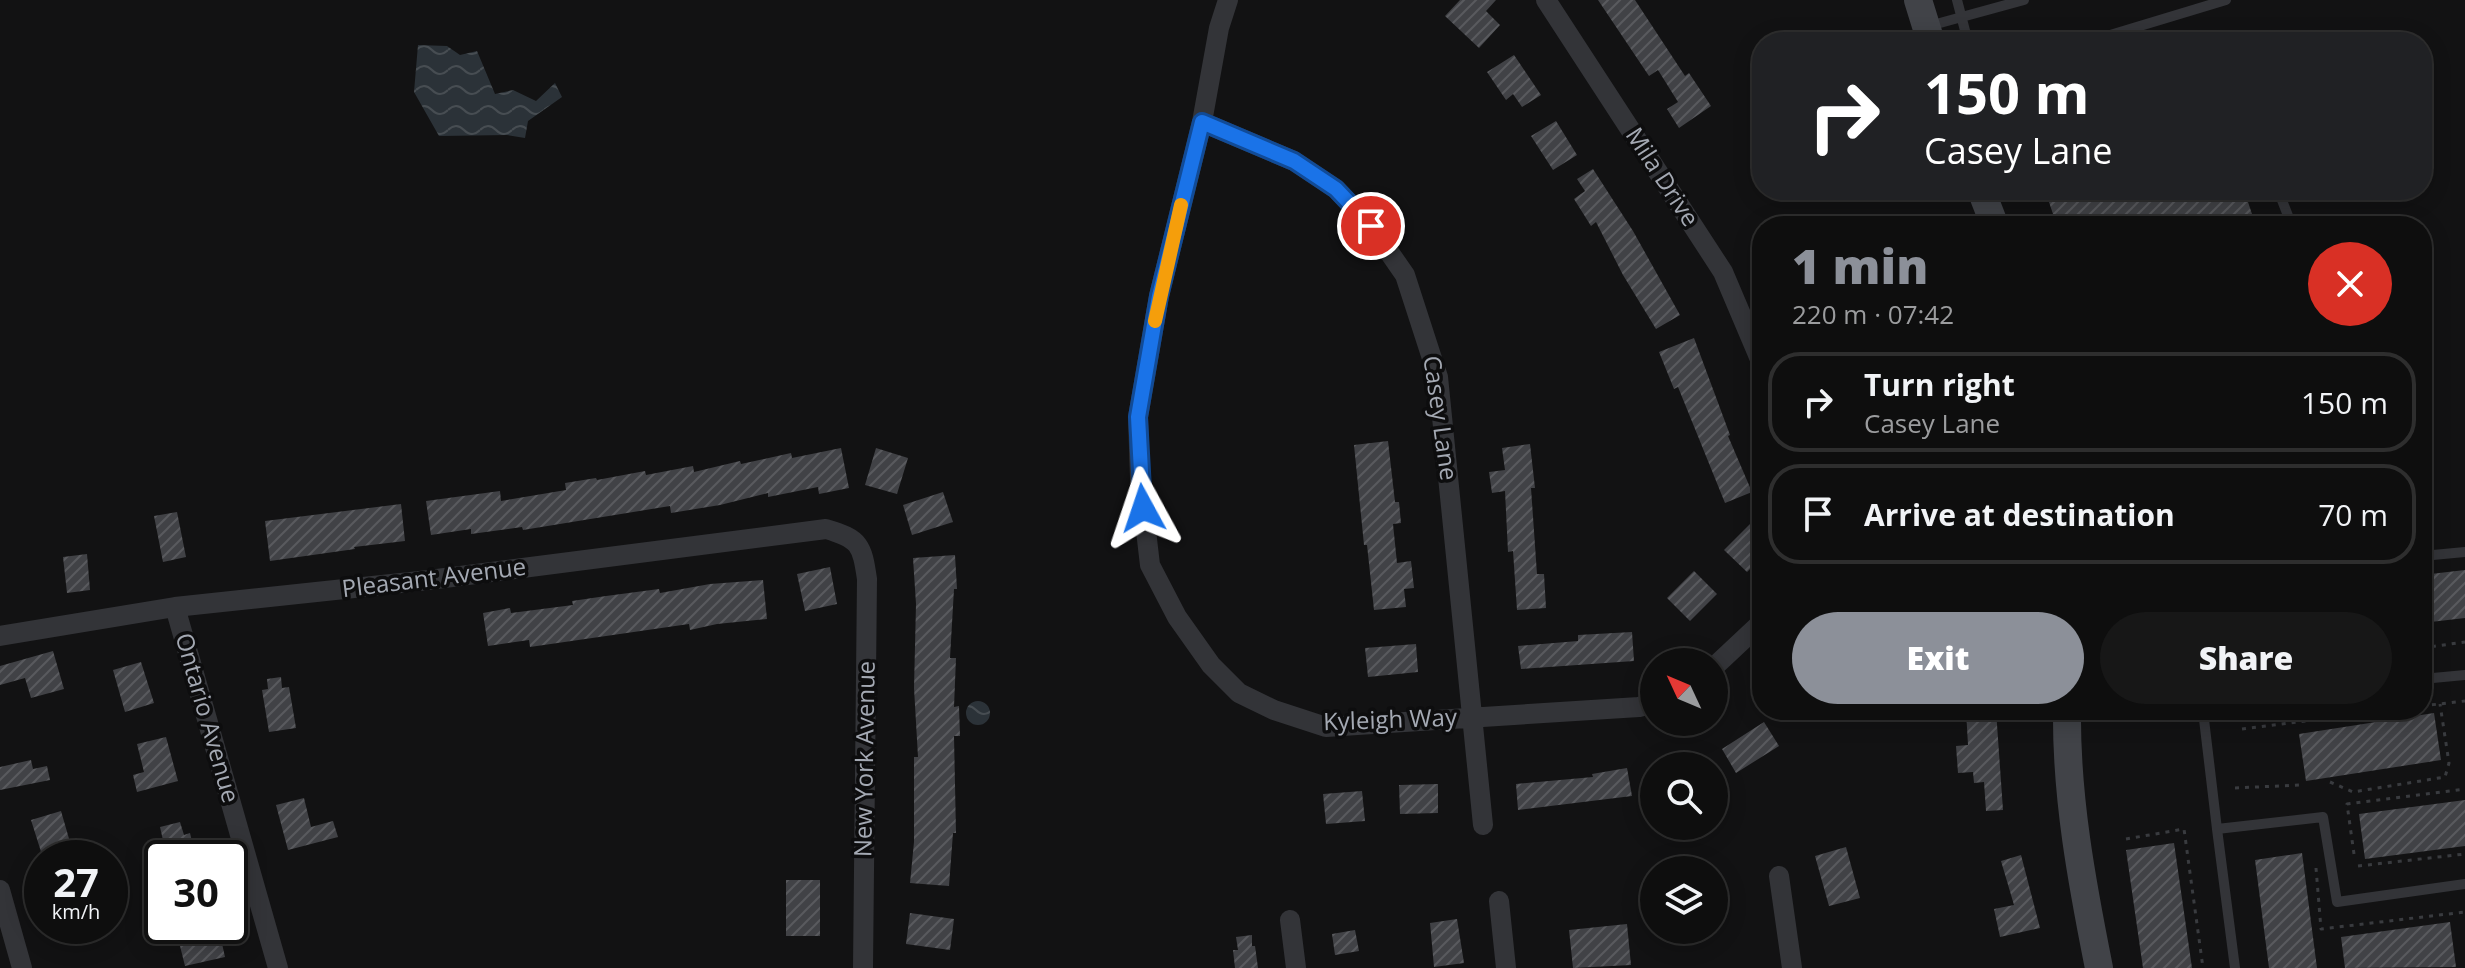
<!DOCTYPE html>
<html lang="en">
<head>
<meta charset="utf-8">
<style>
  :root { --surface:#0e0e0e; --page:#171717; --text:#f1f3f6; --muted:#9b9c9e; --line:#2e2e2e; --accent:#8c9099 }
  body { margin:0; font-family:"Open Sans",sans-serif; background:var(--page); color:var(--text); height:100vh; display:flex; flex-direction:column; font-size:30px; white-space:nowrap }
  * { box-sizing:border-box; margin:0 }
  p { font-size:26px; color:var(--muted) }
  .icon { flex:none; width:44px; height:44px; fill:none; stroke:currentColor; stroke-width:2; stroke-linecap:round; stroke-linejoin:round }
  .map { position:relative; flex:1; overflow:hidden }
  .sheet { position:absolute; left:1752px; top:216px; width:680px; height:504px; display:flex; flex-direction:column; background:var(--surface); border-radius:32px; box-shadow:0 4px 20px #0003,0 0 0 2px var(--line) }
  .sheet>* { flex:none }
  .banner { position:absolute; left:1752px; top:32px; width:680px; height:168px; border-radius:32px; box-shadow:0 4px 20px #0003,0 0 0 2px var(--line); background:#202124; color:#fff; overflow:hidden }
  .needle { width:52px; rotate:314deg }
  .fabs { position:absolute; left:1640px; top:648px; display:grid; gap:16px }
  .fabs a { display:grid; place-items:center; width:88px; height:88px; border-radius:50%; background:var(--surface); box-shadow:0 4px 20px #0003,0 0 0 2px var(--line); font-size:40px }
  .speed { position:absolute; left:24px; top:840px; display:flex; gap:16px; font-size:40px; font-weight:700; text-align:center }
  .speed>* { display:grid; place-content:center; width:104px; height:104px; border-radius:50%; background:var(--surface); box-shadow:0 4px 20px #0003,0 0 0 2px var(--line); line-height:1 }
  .speed small { font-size:20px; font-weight:400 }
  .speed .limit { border:4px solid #111; border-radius:12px; background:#fff; color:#111 }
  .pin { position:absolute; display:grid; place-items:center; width:68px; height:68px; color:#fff; margin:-34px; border:4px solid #fff; border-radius:50%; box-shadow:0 2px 8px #0007 }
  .me { position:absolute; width:88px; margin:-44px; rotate:355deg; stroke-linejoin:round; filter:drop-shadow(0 0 6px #0008) }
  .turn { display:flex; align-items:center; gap:28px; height:168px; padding:0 40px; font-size:36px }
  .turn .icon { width:104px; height:104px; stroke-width:2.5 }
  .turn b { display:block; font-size:56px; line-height:68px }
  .round { display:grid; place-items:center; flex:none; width:84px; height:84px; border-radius:42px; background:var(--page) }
  .headline { display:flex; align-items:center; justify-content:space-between; height:136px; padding:0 40px }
  h1 { font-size:48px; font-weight:800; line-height:60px; color:var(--accent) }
  .cta { display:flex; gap:16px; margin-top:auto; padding:16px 40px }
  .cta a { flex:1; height:92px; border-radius:48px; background:var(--accent); color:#fff; font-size:32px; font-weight:800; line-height:92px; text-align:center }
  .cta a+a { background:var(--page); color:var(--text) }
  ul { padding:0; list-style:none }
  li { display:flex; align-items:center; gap:24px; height:100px; margin:0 16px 12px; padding:0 24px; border:4px solid var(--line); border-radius:32px }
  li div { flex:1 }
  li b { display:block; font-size:30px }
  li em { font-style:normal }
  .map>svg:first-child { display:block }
  .water { fill:url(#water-waves) }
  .building { fill:url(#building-hatch) }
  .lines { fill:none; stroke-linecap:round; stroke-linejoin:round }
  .path { stroke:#393b3f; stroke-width:3; stroke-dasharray:4 6; stroke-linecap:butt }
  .lane { stroke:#333438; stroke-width:10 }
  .street { stroke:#333438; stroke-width:20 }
  .secondary { stroke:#414348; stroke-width:28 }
  .route-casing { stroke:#114b97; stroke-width:20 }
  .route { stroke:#1a73e8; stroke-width:14 }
  .slow { stroke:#f59e0b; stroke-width:14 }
  .labels { text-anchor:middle; stroke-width:7; stroke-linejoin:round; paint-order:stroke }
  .street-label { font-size:24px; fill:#a4a9b3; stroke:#0d0d0e }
</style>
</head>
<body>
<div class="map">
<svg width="2465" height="968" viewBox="0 0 2465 968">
  <defs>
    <pattern id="water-waves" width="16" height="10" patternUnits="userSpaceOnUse" patternTransform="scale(2)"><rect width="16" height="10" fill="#2b3238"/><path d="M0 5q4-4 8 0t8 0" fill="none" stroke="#474d52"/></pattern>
    <pattern id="building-hatch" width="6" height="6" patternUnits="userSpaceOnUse" patternTransform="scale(2)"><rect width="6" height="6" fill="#414246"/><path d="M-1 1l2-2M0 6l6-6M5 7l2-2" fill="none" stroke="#595a5e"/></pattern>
  </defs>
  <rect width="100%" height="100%" fill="#121213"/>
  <!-- water -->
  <path class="water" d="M418 45 447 46 460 55 477 51 495 94 513 90 536 101 555 83 562 97 528 121 525 138 507 135 439 136 414 92Z
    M966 713a12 12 0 1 1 24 0a12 12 0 1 1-24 0Z"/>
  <!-- building -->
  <path class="building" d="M1460 0H1496L1486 11 1500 25 1479 48 1445 16Z
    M1598 0H1635L1685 76 1689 73 1711 106 1679 128 1667 109 1678 102 1658 70 1649 76Z
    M1514 55 1541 95 1522 107 1513 94 1506 100 1487 72Z
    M1556 121 1577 155 1553 170 1531 136Z
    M1593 169 1633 231 1680 315 1656 329 1623 275 1596 222 1591 226 1574 199 1585 191 1577 179Z
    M2045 190H2082L2084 197 2103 190H2244L2256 226H2057Z
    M1694 338 1730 435 1728 436 1752 492 1725 503 1678 387 1674 389 1659 352Z
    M1388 441 1395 502H1399L1401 523 1393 524 1397 563 1411 561 1414 588 1404 589 1406 607 1374 610 1367 545H1364L1354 445Z
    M1530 444 1535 488H1531L1537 574H1544L1546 608 1517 610 1513 551 1508 552 1505 491 1492 493 1489 472 1505 470 1502 448Z
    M841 448 849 488 819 494 818 487 768 497V493L720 505 671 513 670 506 523 530 522 527 471 534V529L431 535 426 501 500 491 501 501 566 490 565 483 596 478 597 480 645 471 646 475 693 466 694 472 740 461 741 464 791 453 792 458Z
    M876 448 908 458 897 494 865 485Z
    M943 492 953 522 912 535 903 505Z
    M401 504 405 541 354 547 355 549 270 561 265 521Z
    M177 512 186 557 163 562 154 516Z
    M1762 512V557L1747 572 1724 550Z
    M87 554 90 590 67 593 63 557Z
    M955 555 957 589H954L950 658H956L954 707 959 706 960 736H954L956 833H953L949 886 910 883 914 842V757H918L914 688 916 604 913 558Z
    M830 567 837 604 805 611 797 574Z
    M2465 570V618L2422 623V575Z
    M1694 571 1717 594 1690 621 1667 598Z
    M763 580 767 619 717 624 690 630 689 624 530 647 529 640 488 646 483 613 510 608 511 613 573 605 572 601 606 596 659 589 660 593 710 584Z
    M1632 632 1634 661 1521 669 1518 646 1578 641V635Z
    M1416 644 1418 672 1368 677 1365 648Z
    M53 651 64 689 31 698 25 678 0 685V666Z
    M141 662 154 703 125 712 113 670Z
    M281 677 282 688 289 687 296 728 269 732 262 690 268 689 267 679Z
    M1966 710H1996L2003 810 1986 811 1984 782 1974 783 1973 772 1958 773 1956 746 1968 745Z
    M2434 713 2441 760 2306 781 2299 734Z
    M1764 722 1779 746 1736 773 1722 749Z
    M166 737 178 781 137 792 133 775 144 772 137 744Z
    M31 760 33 769 47 766 50 780 0 790V767Z
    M1627 768 1632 796 1518 810 1516 784 1593 777 1592 774Z
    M1438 784V813L1400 814 1399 785Z
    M1362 791 1365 821 1326 824 1323 794Z
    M304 798 311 827 333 821 338 837 288 850 276 805Z
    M2465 800V846L2365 859 2359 814Z
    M61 811 72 849 43 858 31 820Z
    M180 822 184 835 190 833 196 858H167L160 827Z
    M2174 843 2192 968H2143L2126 850Z
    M1846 847 1860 898 1829 906 1815 856Z
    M2302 853 2317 968H2269L2255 860Z
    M2021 855 2040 928 2000 937 1994 909 2014 905 2001 861Z
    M786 880H820V936H786Z
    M910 913 954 919 950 950 906 944Z
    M1457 919 1464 963 1434 967 1430 923Z
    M2450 922 2456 967 2345 968 2341 937Z
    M1627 924 1631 965 1573 968 1569 930Z
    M175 926H204L205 934 219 930 225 957 185 966Z
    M1355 930 1359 951 1335 955 1332 934Z
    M1252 935V946H1255L1258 968H1235L1233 950H1238L1236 937Z"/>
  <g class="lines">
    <!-- path -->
    <path class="path" d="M2422 648 2465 642
      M2422 706 2465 701
      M2242 729 2392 710
      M2330 782 2353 792 2445 777 2449 763 2440 704
      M2235 788 2300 785
      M2126 839 2184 829 2203 968
      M2354 854 2347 804 2465 789
      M2358 866 2465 854
      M2316 868 2321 929 2465 912"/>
    <!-- lane -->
    <path class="lane" d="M1957 0 1968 42
      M1929 26 2024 0
      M2087 42 2226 0
      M2278 190 2292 226
      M2422 556 2465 552
      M2422 679 2465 675
      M2203 711 2217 829
      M2235 968 2217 829 2323 817 2337 902 2465 884"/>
    <!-- street -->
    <path class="street" d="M1228 0 1219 28 1202 122 1159 296 1138 417 1140 479 1150 565 1177 617 1211 665 1239 693 1274 710 1326 727 1639 707 1654 703
      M1546 0 1723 272 1762 364
      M1202 122 1294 161 1336 189 1371 226 1405 275 1438 377 1483 825
      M175 607 278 968
      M0 636 175 607 429 580 826 529C860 539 862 545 867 579L863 968
      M1714 667 1762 622
      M1779 876 1792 968
      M0 890 22 968
      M1499 901 1506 968
      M1290 920 1296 968"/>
    <!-- secondary -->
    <path class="secondary" d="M1918 0 1931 42
      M1981 190 1995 226
      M2067 710C2066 797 2082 883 2099 968"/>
  </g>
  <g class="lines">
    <!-- route casing -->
    <g class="route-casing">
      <path id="route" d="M1143 508 1138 417 1159 296 1202 122 1294 161 1336 189 1371 226"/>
    </g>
    <!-- route -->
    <use href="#route" class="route"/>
    <!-- slow -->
    <path class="slow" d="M1155 321 1181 205"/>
  </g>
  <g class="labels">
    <!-- street labels -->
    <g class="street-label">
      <text transform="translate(1662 177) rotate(57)" y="8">Mila Drive</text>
      <text transform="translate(1440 418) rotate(82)" y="8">Casey Lane</text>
      <text transform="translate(434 578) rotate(-7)" y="8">Pleasant Avenue</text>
      <text transform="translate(207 718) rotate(74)" y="8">Ontario Avenue</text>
      <text transform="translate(1390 720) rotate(-2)" y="8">Kyleigh Way</text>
      <text transform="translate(865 759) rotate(-89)" y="8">New York Avenue</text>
    </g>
  </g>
</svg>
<div class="fabs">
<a><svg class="needle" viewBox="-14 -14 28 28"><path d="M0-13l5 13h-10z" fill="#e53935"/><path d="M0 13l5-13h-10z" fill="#9b9c9e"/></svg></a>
<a><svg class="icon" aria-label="search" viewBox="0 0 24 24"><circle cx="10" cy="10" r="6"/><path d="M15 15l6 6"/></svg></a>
<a><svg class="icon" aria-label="layers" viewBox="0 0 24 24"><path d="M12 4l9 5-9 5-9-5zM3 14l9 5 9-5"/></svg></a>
</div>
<div class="speed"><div>27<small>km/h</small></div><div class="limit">30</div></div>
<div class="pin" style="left:1371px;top:226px;background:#d93025"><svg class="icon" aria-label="arrive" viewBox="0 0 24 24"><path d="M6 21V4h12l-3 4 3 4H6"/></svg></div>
<svg class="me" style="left:1143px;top:508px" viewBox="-20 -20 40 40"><path d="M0-17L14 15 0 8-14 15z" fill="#1a73e8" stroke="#fff" stroke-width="4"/></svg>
<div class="banner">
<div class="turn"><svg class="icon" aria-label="right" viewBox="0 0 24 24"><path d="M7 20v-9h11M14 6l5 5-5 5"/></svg><div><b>150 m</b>Casey Lane</div></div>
</div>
<section class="sheet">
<div class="headline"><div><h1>1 min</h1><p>220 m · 07:42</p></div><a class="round" style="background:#d93025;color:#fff"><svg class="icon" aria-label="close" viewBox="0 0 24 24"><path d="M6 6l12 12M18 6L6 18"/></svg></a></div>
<ul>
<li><svg class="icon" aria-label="right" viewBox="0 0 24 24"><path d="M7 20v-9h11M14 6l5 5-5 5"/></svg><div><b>Turn right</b><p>Casey Lane</p></div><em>150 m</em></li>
<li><svg class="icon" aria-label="arrive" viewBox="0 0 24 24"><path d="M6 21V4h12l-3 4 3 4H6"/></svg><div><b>Arrive at destination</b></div><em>70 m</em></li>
</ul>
<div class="cta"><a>Exit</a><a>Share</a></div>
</section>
</div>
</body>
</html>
